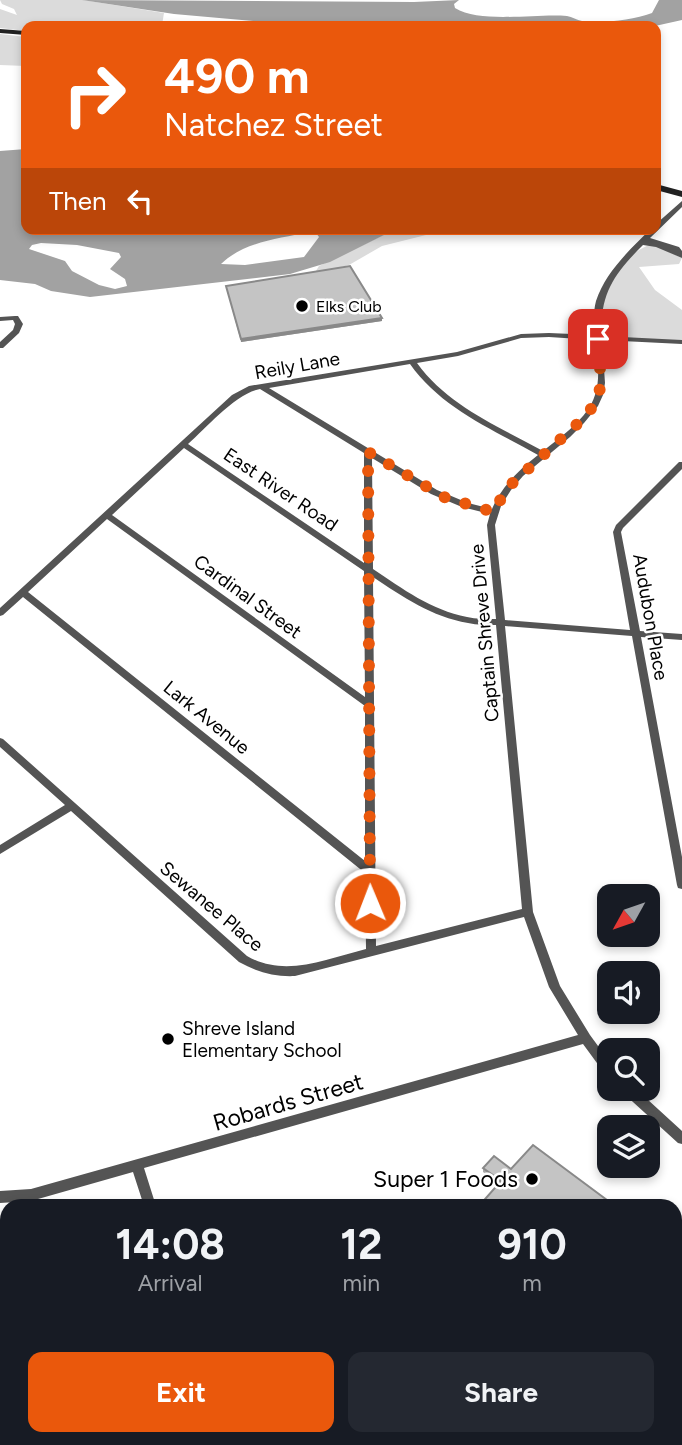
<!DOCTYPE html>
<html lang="en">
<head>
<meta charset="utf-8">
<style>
  :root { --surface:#171b24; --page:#242831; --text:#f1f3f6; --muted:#9ea1a6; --accent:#ea580c }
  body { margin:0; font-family:Figtree,sans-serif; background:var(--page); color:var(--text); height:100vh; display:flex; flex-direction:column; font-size:26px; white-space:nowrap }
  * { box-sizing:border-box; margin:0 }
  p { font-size:23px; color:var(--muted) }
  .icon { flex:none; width:38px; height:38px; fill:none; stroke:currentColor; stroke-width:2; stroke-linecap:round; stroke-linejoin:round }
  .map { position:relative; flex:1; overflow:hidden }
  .sheet { position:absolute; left:0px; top:1199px; width:682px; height:247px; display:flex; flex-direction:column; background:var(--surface); border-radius:21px 21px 0 0; box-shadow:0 4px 10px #0003 }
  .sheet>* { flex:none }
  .top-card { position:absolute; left:21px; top:21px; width:640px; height:214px; border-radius:14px; box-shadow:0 4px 10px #0003; background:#ea580c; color:#fff; overflow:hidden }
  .needle { width:46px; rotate:230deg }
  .controls { position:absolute; left:597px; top:884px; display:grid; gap:14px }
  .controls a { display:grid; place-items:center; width:63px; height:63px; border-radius:14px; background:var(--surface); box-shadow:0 4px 10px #0003; font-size:35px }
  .pin { position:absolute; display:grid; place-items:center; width:60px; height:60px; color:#fff; margin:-30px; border-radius:14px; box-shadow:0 4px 10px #0006 }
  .me { position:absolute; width:77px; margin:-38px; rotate:359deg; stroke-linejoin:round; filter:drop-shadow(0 0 5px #0008) }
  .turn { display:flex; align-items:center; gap:24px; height:147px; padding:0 28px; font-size:32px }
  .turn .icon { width:91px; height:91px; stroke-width:2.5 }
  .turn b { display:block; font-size:49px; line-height:60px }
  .then { display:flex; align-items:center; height:66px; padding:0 28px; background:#0003; gap:14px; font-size:26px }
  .eta { display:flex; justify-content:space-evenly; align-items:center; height:119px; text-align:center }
  .eta b { font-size:42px; font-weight:700; line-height:49px }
  .action { display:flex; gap:14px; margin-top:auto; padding:14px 28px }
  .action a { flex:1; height:80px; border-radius:14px; background:var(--accent); color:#fff; font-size:28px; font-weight:700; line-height:80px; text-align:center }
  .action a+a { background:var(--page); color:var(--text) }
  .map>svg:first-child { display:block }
  .green { fill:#dbdbdb }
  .water { fill:#a2a2a2; fill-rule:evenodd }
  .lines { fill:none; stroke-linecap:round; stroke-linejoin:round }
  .street { fill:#545454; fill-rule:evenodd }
  .secondary { fill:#212121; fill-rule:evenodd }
  .wall { fill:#a9a9a9 }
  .shaded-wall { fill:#898989 }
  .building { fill:#c4c4c4; stroke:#898989; stroke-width:2 }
  .route { stroke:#ea580c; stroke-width:12; stroke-dasharray:0 21.6 }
  .poi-dot { fill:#000; stroke:#fff; stroke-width:2.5 }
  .labels { text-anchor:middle; stroke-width:5; stroke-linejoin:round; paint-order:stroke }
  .far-poi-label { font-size:16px; fill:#000; stroke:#fff; text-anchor:start }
  .street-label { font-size:19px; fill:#000; stroke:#fff }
  .poi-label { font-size:19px; fill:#000; stroke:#fff; text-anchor:start }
  .near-street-label { font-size:23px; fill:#000; stroke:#fff }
  .near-poi-label { font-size:23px; fill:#000; stroke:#fff; text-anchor:end }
</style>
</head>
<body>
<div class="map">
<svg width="682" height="1445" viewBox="0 0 682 1445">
  <rect width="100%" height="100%" fill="#fff"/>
  <!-- green -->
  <path class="green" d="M0 0H83L164 13 162 25 170 26H26V31L0 28V9L17 15 14 9 2 4Z
    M0 34 26 37V66L0 65Z
    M396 229H450L382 246 349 265 314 274 319 266Z
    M652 244 682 258 679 264 639 267 655 290 682 310V343L598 339C599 327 597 311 601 300 608 275 628 252 652 244Z"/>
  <!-- water -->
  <path class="water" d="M82 0 414 2 459 0 454 4 455 8C481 24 537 13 567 16 572 17 577 20 582 21 603 24 632 20 652 13L659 0H682V20L655 26H310L174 14Z
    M26 149V229H396L330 262 290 274 90 297 51 291 35 284 0 280V151ZM310 232 316 233 319 237 304 257 245 265 221 264C245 241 278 239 310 232ZM41 243 77 245 119 253 121 257 110 269 125 279 127 286 115 289 99 285 72 271 65 261 29 249 32 245Z"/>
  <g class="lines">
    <!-- street -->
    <path class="street" d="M682 201V207L650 238 679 247 682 251V258L656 247 643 245C615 273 599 294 602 336L682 340V344L602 340 605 383 603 395 598 406 584 423 570 437 523 476 511 490 501 506 495 525 505 620 630 630 613 532 616 525 679 462H682V469L623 528 621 532 640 631 682 634V640L641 637 682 857V889L678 888 677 885 632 636 505 626 533 912 560 986 590 1035 609 1061V1075L605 1074 583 1044 144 1168 156 1206H144L133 1172 31 1201 0 1203V1191L31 1189 578 1035 549 987 524 917 295 976C275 977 257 972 239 962L71 811 0 854V845L65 805 0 747V738L3 739 247 956C285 978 326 959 366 949L365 873 23 597 3 615 0 616V608L232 395 249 386 457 352 521 334 549 333 595 335C594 324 593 312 596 301 605 273 630 249 651 229H656V224ZM549 337 595 340C597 357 601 377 595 395 588 418 562 436 543 451 498 426 448 406 417 363L458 356 521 338ZM410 364C441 408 492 429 538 455 519 470 501 487 492 509L468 503 437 490 269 388ZM260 389 364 453V563L188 444C206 428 236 393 260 389ZM184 448 364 571 365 697 112 515ZM372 458 431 494 462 507 490 514 487 525 496 619C486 619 476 619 467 617 431 610 403 589 373 569ZM107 519 365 706V861L28 592ZM373 577C403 597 432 617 468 623 477 625 487 625 496 625L522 909 376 946Z
      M15 316H18L23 324 19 333 3 348H0V342L13 330 15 324 13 320 0 321V317Z
      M620 1088H635L682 1131V1144L678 1143 622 1092Z
      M0 1388 7 1389V1403L0 1402Z
      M307 1438H321L320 1445H306Z"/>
    <!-- secondary -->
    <path class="secondary" d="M0 29 26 31V35L0 33Z
      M656 184 682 191V197L656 190Z
      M0 1428 7 1429V1438H67L70 1445H0Z"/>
  </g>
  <!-- wall -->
  <path class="wall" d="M226 286 382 321 241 342Z
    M483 1168 511 1169 499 1184 483 1172Z"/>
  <!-- shaded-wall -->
  <path class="shaded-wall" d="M382 318V321L241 342V339Z"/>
  <!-- building -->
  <path class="building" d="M350 266 382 318 241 339 226 286Z
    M533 1145 615 1206H479L501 1181 483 1168 494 1156 511 1169Z
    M676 1250 682 1255V1266L676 1274Z"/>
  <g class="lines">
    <!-- route -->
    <path class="route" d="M370 903 368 452 446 498 494 512 506 489 585 417 598 399 601 382 598 339"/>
  </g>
  <!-- markers -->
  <g class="poi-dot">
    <circle cx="302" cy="306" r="7"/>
    <circle cx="168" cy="1039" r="7"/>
    <circle cx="532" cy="1179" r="7"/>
  </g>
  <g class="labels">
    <!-- far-poi labels -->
    <g class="far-poi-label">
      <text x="316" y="312">Elks Club</text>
    </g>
    <!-- street labels -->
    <g class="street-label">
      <text transform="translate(297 365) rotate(-10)" y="7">Reily Lane</text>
      <text transform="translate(281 489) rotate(34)" y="7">East River Road</text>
      <text transform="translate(248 596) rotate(36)" y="7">Cardinal Street</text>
      <text transform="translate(651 617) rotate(80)" y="7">Audubon Place</text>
      <text transform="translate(484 633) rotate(-95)" y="7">Captain Shreve Drive</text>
      <text transform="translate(207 717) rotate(39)" y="7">Lark Avenue</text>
      <text transform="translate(212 906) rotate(40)" y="7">Sewanee Place</text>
    </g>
    <!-- poi labels -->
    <g class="poi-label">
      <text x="182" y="1035">Shreve Island<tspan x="182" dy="22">Elementary School</tspan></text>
    </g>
    <!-- near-street labels -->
    <g class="near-street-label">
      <text transform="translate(288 1102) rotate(-16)" y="8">Robards Street</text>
    </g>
    <!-- near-poi labels -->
    <g class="near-poi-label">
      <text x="518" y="1187">Super 1 Foods</text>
    </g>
  </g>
</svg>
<div class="controls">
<a><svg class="needle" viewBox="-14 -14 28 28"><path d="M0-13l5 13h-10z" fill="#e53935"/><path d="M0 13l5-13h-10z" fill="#9ea1a6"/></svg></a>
<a><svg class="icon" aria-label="sound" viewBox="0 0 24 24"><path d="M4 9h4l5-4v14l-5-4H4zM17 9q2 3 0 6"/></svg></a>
<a><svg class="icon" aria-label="search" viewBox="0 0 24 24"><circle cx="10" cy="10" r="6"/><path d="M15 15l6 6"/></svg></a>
<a><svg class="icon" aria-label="layers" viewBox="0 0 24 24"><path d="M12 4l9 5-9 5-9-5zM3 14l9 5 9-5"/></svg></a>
</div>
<div class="pin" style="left:598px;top:339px;background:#d93025"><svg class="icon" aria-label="arrive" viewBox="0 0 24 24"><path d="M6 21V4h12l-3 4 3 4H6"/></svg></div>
<svg class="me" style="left:370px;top:903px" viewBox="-20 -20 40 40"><circle r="17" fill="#ea580c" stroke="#fff" stroke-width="3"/><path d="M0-11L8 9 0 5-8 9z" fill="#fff"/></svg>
<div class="top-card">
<div class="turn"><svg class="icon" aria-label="right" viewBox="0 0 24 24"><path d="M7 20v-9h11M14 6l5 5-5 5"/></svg><div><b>490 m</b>Natchez Street</div></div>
<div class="then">Then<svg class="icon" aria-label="left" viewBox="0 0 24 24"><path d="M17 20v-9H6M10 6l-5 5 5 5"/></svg></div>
</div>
<section class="sheet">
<div class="eta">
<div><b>14:08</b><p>Arrival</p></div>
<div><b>12</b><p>min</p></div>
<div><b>910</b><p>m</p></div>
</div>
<div class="action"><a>Exit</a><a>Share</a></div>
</section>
</div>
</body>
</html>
